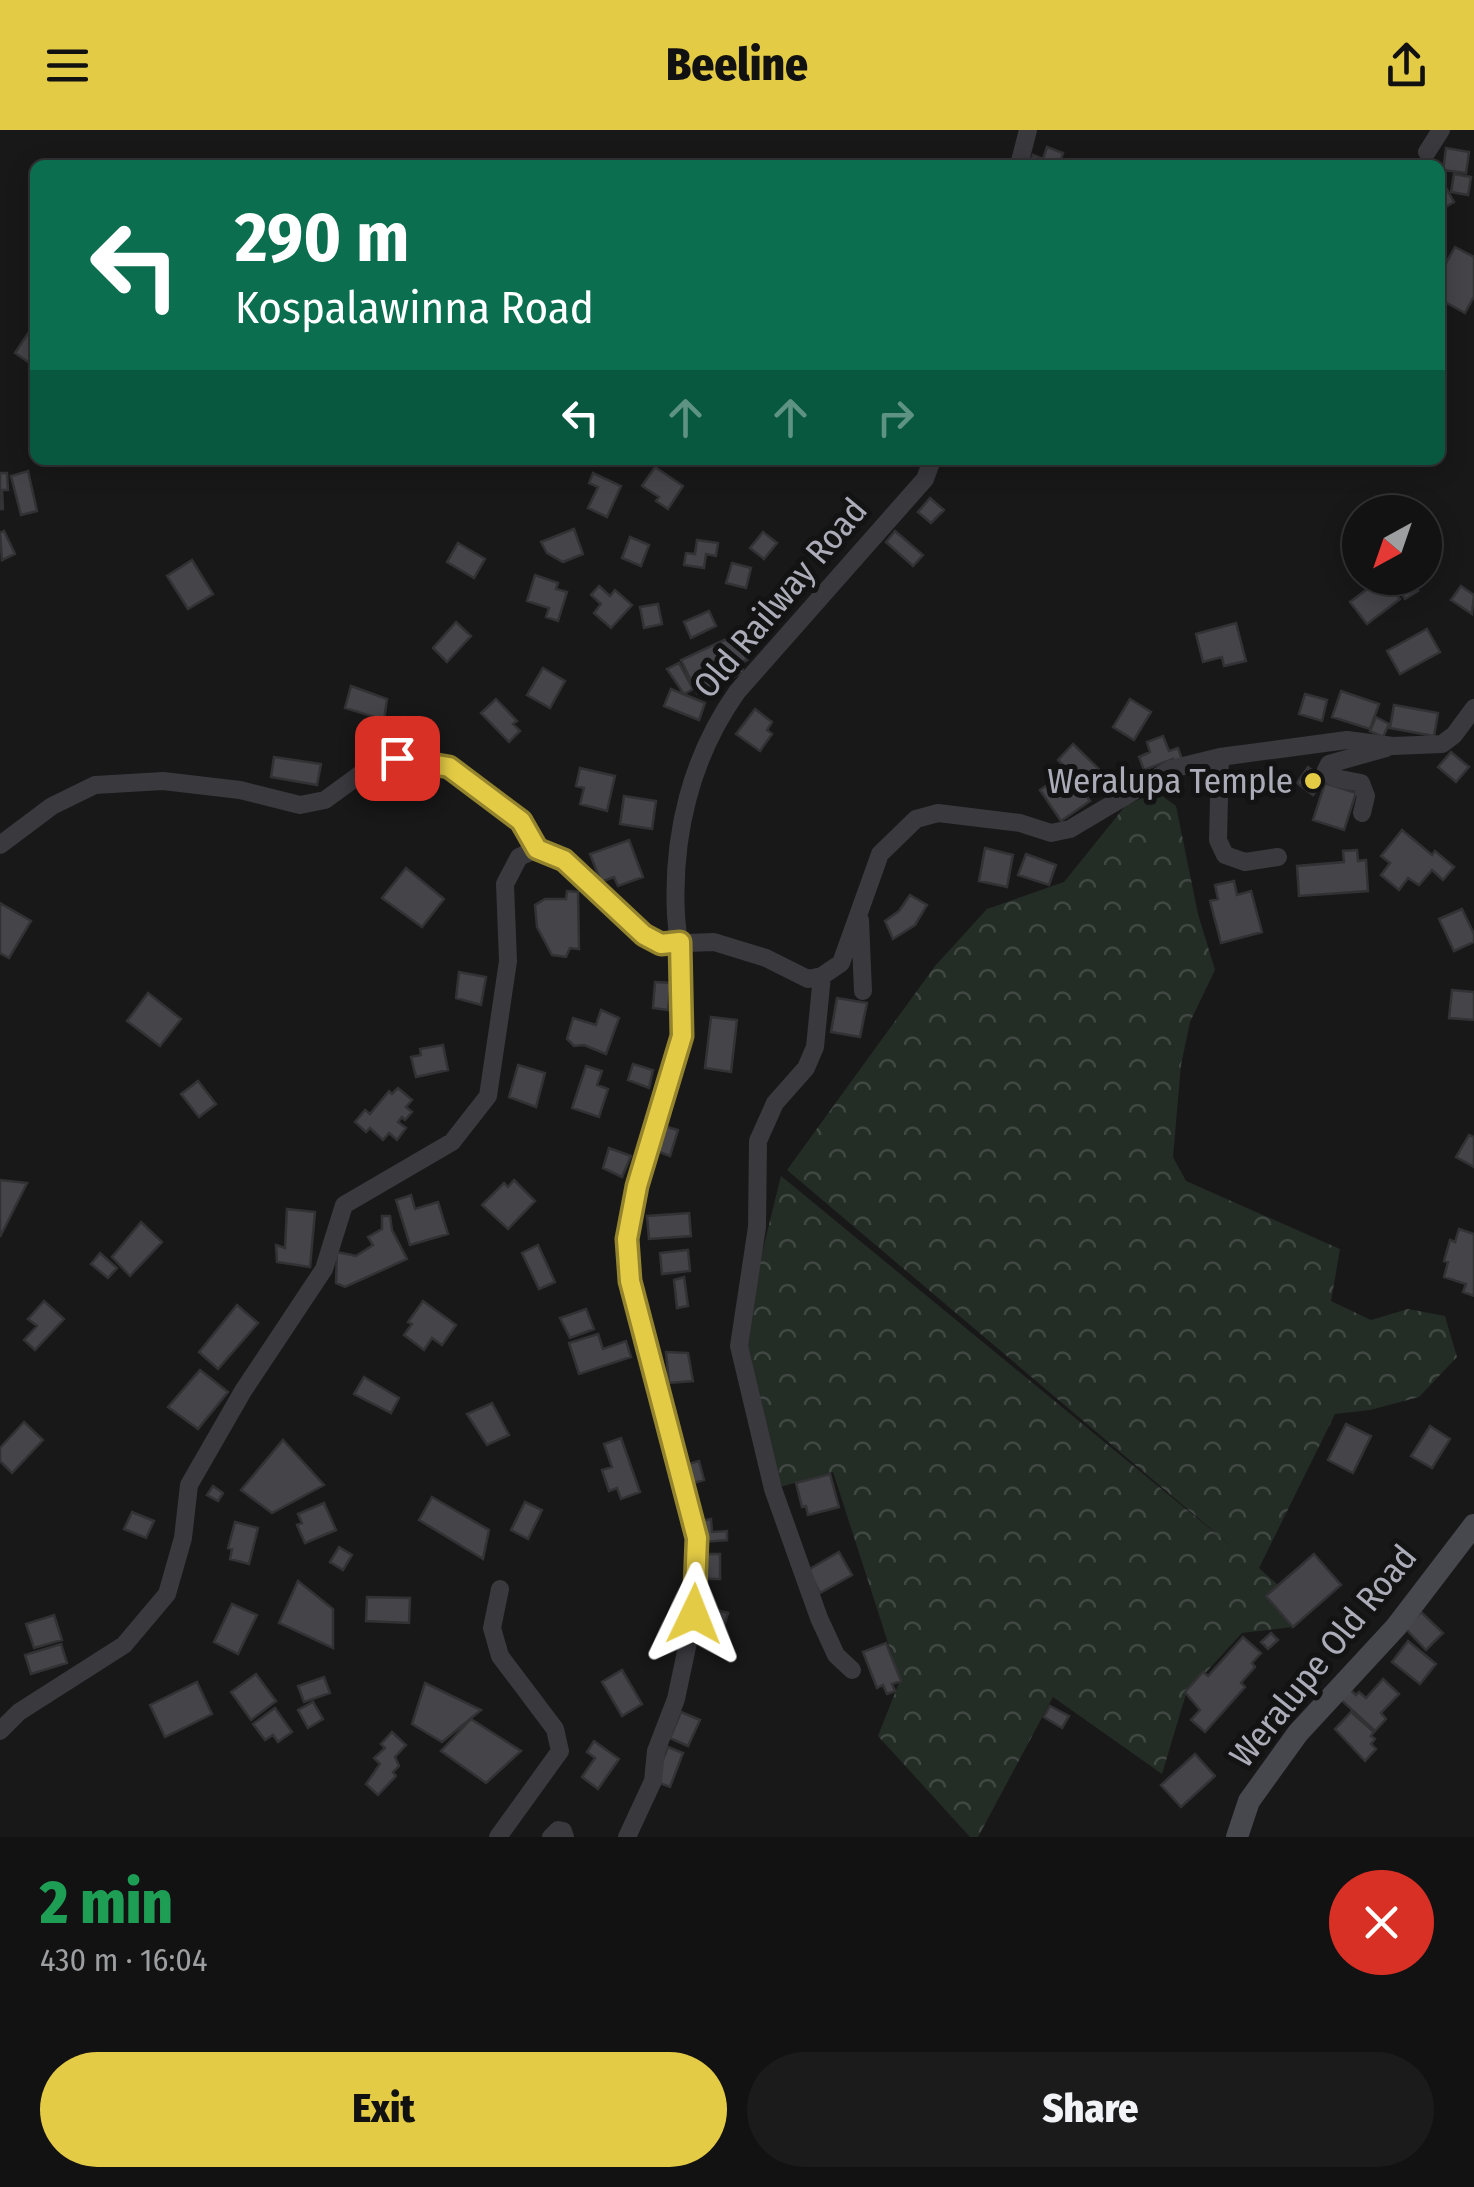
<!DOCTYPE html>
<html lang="en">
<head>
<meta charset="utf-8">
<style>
  :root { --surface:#121213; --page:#1b1b1c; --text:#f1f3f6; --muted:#9c9ea0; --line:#313233; --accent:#e4cb45 }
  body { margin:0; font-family:"Fira Sans Condensed",sans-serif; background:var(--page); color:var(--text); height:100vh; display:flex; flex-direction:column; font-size:38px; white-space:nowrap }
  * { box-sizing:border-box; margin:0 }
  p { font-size:32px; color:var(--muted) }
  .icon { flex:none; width:55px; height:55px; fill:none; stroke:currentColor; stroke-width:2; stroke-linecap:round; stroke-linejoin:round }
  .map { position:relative; height:1707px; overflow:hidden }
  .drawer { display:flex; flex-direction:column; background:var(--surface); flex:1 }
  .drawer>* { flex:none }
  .hud { position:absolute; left:30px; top:30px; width:1415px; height:305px; border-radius:15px; box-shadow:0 5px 25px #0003,0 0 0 2px var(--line); background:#0b6e4f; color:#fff; overflow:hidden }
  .needle { width:65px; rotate:220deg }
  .fabs { position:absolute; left:1342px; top:365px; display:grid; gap:20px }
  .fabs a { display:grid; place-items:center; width:100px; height:100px; border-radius:50%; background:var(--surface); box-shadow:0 5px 25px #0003,0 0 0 2px var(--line); font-size:50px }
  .pin { position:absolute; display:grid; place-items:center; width:85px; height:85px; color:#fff; margin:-42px; border-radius:20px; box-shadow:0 5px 15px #0006 }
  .me { position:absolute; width:110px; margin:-55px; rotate:2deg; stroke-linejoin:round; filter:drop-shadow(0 0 8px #0008) }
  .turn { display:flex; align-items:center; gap:35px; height:210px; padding:0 40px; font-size:45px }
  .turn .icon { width:130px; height:130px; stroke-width:2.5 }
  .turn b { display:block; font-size:70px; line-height:85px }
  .lanes { display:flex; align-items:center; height:95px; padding:0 40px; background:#0003; justify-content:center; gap:50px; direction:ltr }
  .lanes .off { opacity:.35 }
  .round { display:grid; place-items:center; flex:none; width:105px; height:105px; border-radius:52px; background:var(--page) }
  .summary { display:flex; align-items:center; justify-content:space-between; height:170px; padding:0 40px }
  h1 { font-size:60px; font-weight:800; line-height:75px; color:#1e9e55 }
  .action { display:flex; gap:20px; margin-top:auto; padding:20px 40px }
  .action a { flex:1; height:115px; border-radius:60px; background:var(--accent); color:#111; font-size:40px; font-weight:800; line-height:115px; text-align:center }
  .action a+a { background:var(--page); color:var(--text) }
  header { display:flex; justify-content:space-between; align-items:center; height:130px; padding:0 40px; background:var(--accent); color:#111; font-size:45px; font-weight:800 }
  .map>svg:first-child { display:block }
  .forest { fill:url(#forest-crowns) }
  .building { fill:#454549; stroke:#323235; stroke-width:2.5 }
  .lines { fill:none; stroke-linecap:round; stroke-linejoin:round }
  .street { stroke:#39393e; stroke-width:18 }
  .secondary { stroke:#47474e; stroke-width:22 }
  .route-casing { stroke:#94842d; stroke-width:25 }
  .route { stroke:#e4cb45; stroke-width:18 }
  .poi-dot { fill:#e4cb45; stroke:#131314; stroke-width:4 }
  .labels { text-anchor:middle; stroke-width:10; stroke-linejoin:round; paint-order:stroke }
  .street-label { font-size:35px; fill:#abacb8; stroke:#131314 }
  .poi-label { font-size:35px; fill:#abacb8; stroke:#131314; text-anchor:end }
</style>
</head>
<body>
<header><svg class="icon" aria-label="menu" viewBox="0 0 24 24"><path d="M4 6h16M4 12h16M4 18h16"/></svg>Beeline<svg class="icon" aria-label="share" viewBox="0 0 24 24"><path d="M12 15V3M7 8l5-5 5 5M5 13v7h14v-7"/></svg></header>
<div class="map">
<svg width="1474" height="1707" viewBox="0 0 1474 1707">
  <defs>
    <pattern id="forest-crowns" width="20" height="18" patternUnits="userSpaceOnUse" patternTransform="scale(2.5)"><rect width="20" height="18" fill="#242c26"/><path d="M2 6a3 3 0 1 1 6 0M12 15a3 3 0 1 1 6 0" fill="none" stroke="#414843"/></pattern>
  </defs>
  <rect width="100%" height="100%" fill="#181819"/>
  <!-- forest -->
  <path class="forest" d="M1157 662 1176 676 1198 784 1215 840 1190 892 1181 935 1173 1027 1186 1051 1340 1119 1331 1171 1371 1190 1408 1179 1445 1186 1457 1227 1419 1267 1370 1280 1335 1284 1259 1438 1278 1455 1267 1466 1293 1497 1242 1503 1186 1564 1162 1644 1053 1567 978 1707H970L878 1606 900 1550 833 1342 773 1359 739 1216 781 1046 1237 1421 787 1040 935 836 987 779 1064 752 1126 675Z"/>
  <!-- building -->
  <path class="building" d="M1047 17 1063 23 1059 35H1030L1033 25 1043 29Z
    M1446 18 1469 22 1466 43 1443 40Z
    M1454 44 1471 47 1468 65 1451 62Z
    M1444 54 1454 72 1440 80V56Z
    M1455 117 1474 127V166L1465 183 1440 169 1443 155 1440 153V144Z
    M35 193V228L31 234 15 223Z
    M655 337 683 356 668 379 656 371 659 367 642 356Z
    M28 341 37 381 21 385 11 346Z
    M0 343H7L8 360H2L3 379H0Z
    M593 343 621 356 607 387 588 378 598 357 589 353Z
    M930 368 944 380 931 393 918 382Z
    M574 399 583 424 563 432 547 423 541 412Z
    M4 401 15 424 2 430 0 403Z
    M895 401 923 425 913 436 886 412Z
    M763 402 777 413 764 429 750 418Z
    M630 407 649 415 641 436 622 428Z
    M697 410 718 413 716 426 706 424 704 438 684 435 686 423 695 424Z
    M458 413 485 429 474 448 447 432Z
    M192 430 213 464 188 479 167 446Z
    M732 433 751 438 746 458 726 453Z
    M535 445 558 453 556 459 567 462 558 491 546 487 549 478 527 471Z
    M1382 448 1400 469 1367 494 1350 472Z
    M1402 448H1409L1418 461 1405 469 1395 453Z
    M599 456 610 466 615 460 632 475 611 498 594 483 601 474 591 465Z
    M1461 456 1474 465 1472 484 1451 470Z
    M658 474 662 494 644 498 640 477Z
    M709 481 716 496 691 508 684 492Z
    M456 492 471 506 447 532 433 518Z
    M1236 493 1246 531 1224 536 1222 527 1203 532 1196 504Z
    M1427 499 1440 522 1400 544 1387 521Z
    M735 505 747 530 740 533 744 542 697 563 681 530Z
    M679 533 693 559 684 564 667 539Z
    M543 538 565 551 550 578 527 565Z
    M351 556 387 569 384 590 345 578Z
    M671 559 705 573 699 590 664 576Z
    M1341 561 1379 574 1370 599 1332 587Z
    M1305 564 1327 570 1322 591 1299 584Z
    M496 569 517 591 513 594 520 601 509 612 481 583Z
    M1130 569 1151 582 1134 610 1113 597Z
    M1394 575 1438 583 1434 606 1390 598Z
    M755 579 772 592 767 600 772 604 760 621 736 604Z
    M405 587 424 591 417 620 398 616Z
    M1376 587 1389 594 1383 607 1370 601Z
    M1163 606 1169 621 1178 618 1182 629 1174 632 1173 629 1144 640 1139 627 1150 622 1147 612Z
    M1073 614 1104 644 1088 660 1058 630Z
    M1451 622 1469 637 1456 652 1438 637Z
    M274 627 321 634 317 655 271 647Z
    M1308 637 1325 650 1313 665 1297 653Z
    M580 638 615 646 607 681 580 674 584 658 576 656Z
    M1063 644 1069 652 1074 649 1090 671 1061 691 1040 660Z
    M1325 653 1356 663 1344 700 1313 690Z
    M624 666 656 671 652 699 620 694Z
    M1402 700 1432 725 1435 721 1454 737 1443 750 1432 740 1419 755 1408 748 1399 760 1381 745 1390 733 1381 726Z
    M629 710 643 747 618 756 614 747 601 752 590 724Z
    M985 718 1013 725 1007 757 979 751Z
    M1357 720 1358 731 1366 730 1368 761 1299 766 1297 736 1344 732 1343 721Z
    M1026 724 1056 735 1049 755 1018 745Z
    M406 738 444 769 422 797 382 768Z
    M1234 751 1237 765 1251 761 1262 802 1221 813 1210 771 1218 769 1215 755Z
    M567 761 578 762 579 819 570 818 566 827 552 825 537 797 535 775 545 769H566Z
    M910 765 927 775 915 795 893 809 885 791 899 781Z
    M0 773 31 791 9 828 0 823Z
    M1462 779 1474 804V812L1454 821 1439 789Z
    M459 842 486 847 481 875 456 868Z
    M655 852 671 853 668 880 653 878Z
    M1452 860 1474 862V890L1449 888Z
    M148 863 181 889 160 916 127 891Z
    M837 868 867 873 860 907 831 902Z
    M601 880 619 888 606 924 584 915 574 916 567 909 573 888 596 895Z
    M711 887 737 890 731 942 705 938Z
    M443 915 448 940 416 947 411 927 421 925 420 919Z
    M633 934 653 940 649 958 628 950Z
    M518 935 545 943 536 977 509 967Z
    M586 936 602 941 597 955 608 959 599 987 572 978Z
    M198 951 216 974 199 987 181 964Z
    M398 958 412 970 406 977 412 982 405 990 402 987 398 992 406 998 397 1010 389 1003 383 1010 370 998 366 1002 355 992 365 980 370 984 389 961 392 964Z
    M661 995 678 1000 670 1026 654 1020Z
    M1469 1005 1474 1007V1037L1456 1027Z
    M609 1018 631 1026 622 1047 603 1038Z
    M0 1050 27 1053 0 1107Z
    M514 1050 535 1071 508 1099 482 1075 504 1053 508 1057Z
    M411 1065 415 1079 438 1072 448 1104 410 1115 396 1070Z
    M287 1079 315 1082 310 1137 277 1132 276 1115 285 1118Z
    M689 1083 691 1106 649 1109 647 1086Z
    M382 1086H390L392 1100 407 1129 345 1157 336 1153 337 1122 356 1126 373 1115 368 1107 382 1099Z
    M141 1092 162 1112 130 1146 112 1127Z
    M1459 1099 1474 1104V1166L1463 1162 1466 1154 1444 1147 1448 1132 1444 1131 1450 1110 1455 1112Z
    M538 1115 555 1152 539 1159 522 1123Z
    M688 1120 690 1141 662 1144 660 1123Z
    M100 1123 117 1138 108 1148 91 1134Z
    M684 1147 688 1176 677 1178 674 1150Z
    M44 1171 64 1189 35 1220 24 1210 37 1196 28 1189Z
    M423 1171 456 1195 442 1215 432 1208 424 1220 404 1205 412 1194 408 1192Z
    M237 1175 258 1193 218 1239 199 1222Z
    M586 1179 594 1199 570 1208 560 1188Z
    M598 1204 603 1219 626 1211 631 1227 579 1244 569 1213Z
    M666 1222 688 1223 693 1251 669 1253Z
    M200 1240 228 1262 198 1299 168 1277Z
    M364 1247 399 1268 391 1283 354 1264Z
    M492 1273 509 1305 487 1315 467 1284Z
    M24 1292 43 1310 12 1343 0 1331V1318Z
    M1346 1294 1371 1306 1353 1343 1328 1330Z
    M1430 1296 1450 1309 1432 1338 1411 1326Z
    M621 1308 640 1362 621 1369 617 1358 609 1361 602 1340 612 1337 604 1314Z
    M283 1310 324 1355 272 1383 241 1360Z
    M699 1331 704 1350 694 1353 688 1334Z
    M830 1344 839 1377 808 1385 806 1376 802 1377 796 1353Z
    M213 1356 223 1363 218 1371 207 1365Z
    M432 1367 489 1400 483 1429 419 1390Z
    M525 1372 542 1380 528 1409 511 1400Z
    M324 1373 336 1400 305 1413 297 1395 302 1393 298 1384Z
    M132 1382 154 1391 146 1408 124 1399Z
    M711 1389 712 1402 727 1401V1410L702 1412 700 1391Z
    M235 1392 258 1398 249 1434 230 1429 232 1419 228 1418Z
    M339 1417 352 1425 343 1440 330 1432Z
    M839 1422 852 1445 820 1463 808 1440Z
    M705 1424H720V1449H705Z
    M1314 1424 1341 1455 1293 1497 1266 1466Z
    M298 1451 333 1479V1518L279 1493Z
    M367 1467 410 1468 409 1493 366 1491Z
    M232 1474 257 1485 238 1524 214 1512Z
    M709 1478 728 1483 723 1499 704 1494Z
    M1421 1482 1443 1503 1426 1520 1405 1498Z
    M54 1485 62 1510 34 1518 26 1494Z
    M1271 1503 1278 1510 1268 1519 1261 1512Z
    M1243 1507 1261 1523 1252 1533 1255 1537 1241 1553 1245 1557 1205 1602 1191 1590 1200 1580 1185 1562 1203 1542 1208 1546Z
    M1408 1511 1436 1534 1420 1554 1392 1532Z
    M886 1513 901 1551 892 1554 895 1561 887 1564 883 1555 877 1558 863 1522Z
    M61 1514 67 1533 31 1544 25 1525Z
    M622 1540 642 1574 622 1586 602 1552Z
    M256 1544 276 1571 251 1590 231 1562Z
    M324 1547 330 1563 304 1572 298 1556Z
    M1383 1549 1399 1564 1381 1583 1386 1589 1375 1601 1338 1567 1347 1557 1356 1565 1359 1562 1366 1568Z
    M197 1552 212 1584 165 1607 150 1575Z
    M425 1553 481 1580 442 1612 412 1594Z
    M313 1572 323 1589 308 1598 298 1580Z
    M1050 1576 1069 1586 1062 1598 1044 1587Z
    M275 1578 292 1602 278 1612 273 1605 265 1610 253 1594Z
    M681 1582 700 1590 688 1616 670 1608Z
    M1351 1582 1374 1602 1371 1606 1375 1609 1371 1614 1376 1619 1365 1631 1335 1599Z
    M471 1589 521 1621 486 1653 441 1621Z
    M392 1602 406 1615 395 1627 399 1636 393 1642 396 1646 378 1665 366 1654 380 1634 374 1628 385 1618 381 1614Z
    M594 1611 619 1629 598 1659 582 1647 595 1628 587 1622Z
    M668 1617 683 1623 670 1657 654 1651Z
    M1195 1624 1215 1646 1181 1677 1161 1655Z"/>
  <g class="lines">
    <!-- street -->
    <path class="street" d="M1427 22 1441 0
      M1019 35 1028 0
      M1220 627 1218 710 1225 725 1245 732 1278 727
      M1362 683 1366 666 1361 653 1335 648 1326 640 1329 634 1386 618
      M0 715 52 676 95 655 163 651 240 660 300 675 325 670 366 640 397 629 449 637 521 691 537 719
      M860 790 863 861
      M822 846 815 917 806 938 775 973 758 1011 757 1097 739 1216 773 1359 819 1488 836 1525 852 1540
      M0 1601 19 1582 124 1515 167 1464 183 1408 189 1355 243 1261 324 1139 344 1075 452 1012 488 966 508 831 505 754 519 727 537 719 564 730 644 805 661 814 714 812 766 828 808 849 822 846 841 833 880 724 916 689 938 683 1020 693 1051 703 1070 699 1171 639 1220 627 1347 610 1393 616 1442 614 1454 605 1474 578
      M498 1707 560 1621 555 1599 500 1526 492 1498 500 1459
      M551 1707 558 1700 563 1701 565 1707
      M627 1707 653 1651 656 1621 676 1569 694 1484 697 1408 630 1151C625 1079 646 1026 666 958 671 941 678 924 681 907 687 868 679 824 676 785 672 705 691 627 737 562L925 349 932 330"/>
    <!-- secondary -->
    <path class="secondary" d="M1237 1707 1249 1671 1298 1603 1396 1497 1474 1395"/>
  </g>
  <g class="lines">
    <!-- route casing -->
    <g class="route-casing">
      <path id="route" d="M397 628 449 637 521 691 537 719 564 730 644 805 661 814 680 812 682 906 637 1056 627 1109 630 1151 697 1408 694 1484"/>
    </g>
    <!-- route -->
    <use href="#route" class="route"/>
  </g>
  <!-- markers -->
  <circle class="poi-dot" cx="1313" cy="651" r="10"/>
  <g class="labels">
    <!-- street labels -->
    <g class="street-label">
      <text transform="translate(780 468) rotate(-50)" y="12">Old Railway Road</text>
      <text transform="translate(1323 1526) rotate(-51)" y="12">Weralupe Old Road</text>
    </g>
    <!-- poi labels -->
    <g class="poi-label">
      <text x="1293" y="663">Weralupa Temple</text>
    </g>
  </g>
</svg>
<div class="fabs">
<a><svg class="needle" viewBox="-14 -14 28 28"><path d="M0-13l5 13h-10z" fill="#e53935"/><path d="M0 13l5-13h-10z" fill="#9c9ea0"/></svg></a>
</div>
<div class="pin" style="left:397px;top:628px;background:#d93025"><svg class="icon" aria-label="arrive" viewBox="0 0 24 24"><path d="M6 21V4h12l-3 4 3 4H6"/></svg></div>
<svg class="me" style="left:694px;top:1484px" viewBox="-20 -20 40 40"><path d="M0-17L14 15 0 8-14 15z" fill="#e4cb45" stroke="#fff" stroke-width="4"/></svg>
<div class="hud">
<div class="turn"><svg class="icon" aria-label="left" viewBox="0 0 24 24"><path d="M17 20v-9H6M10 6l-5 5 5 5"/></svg><div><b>290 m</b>Kospalawinna Road</div></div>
<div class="lanes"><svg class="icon" aria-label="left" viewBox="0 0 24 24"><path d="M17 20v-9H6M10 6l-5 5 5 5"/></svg><svg class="icon off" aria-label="ahead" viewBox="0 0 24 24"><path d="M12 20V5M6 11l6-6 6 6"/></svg><svg class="icon off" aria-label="ahead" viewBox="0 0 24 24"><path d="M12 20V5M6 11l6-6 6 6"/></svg><svg class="icon off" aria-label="right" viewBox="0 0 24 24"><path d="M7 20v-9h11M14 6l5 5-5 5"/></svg></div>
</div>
</div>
<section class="drawer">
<div class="summary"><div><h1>2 min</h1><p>430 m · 16:04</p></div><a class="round" style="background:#d93025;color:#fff"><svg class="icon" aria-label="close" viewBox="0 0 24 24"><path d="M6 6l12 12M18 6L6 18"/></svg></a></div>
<div class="action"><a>Exit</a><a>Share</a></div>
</section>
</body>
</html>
